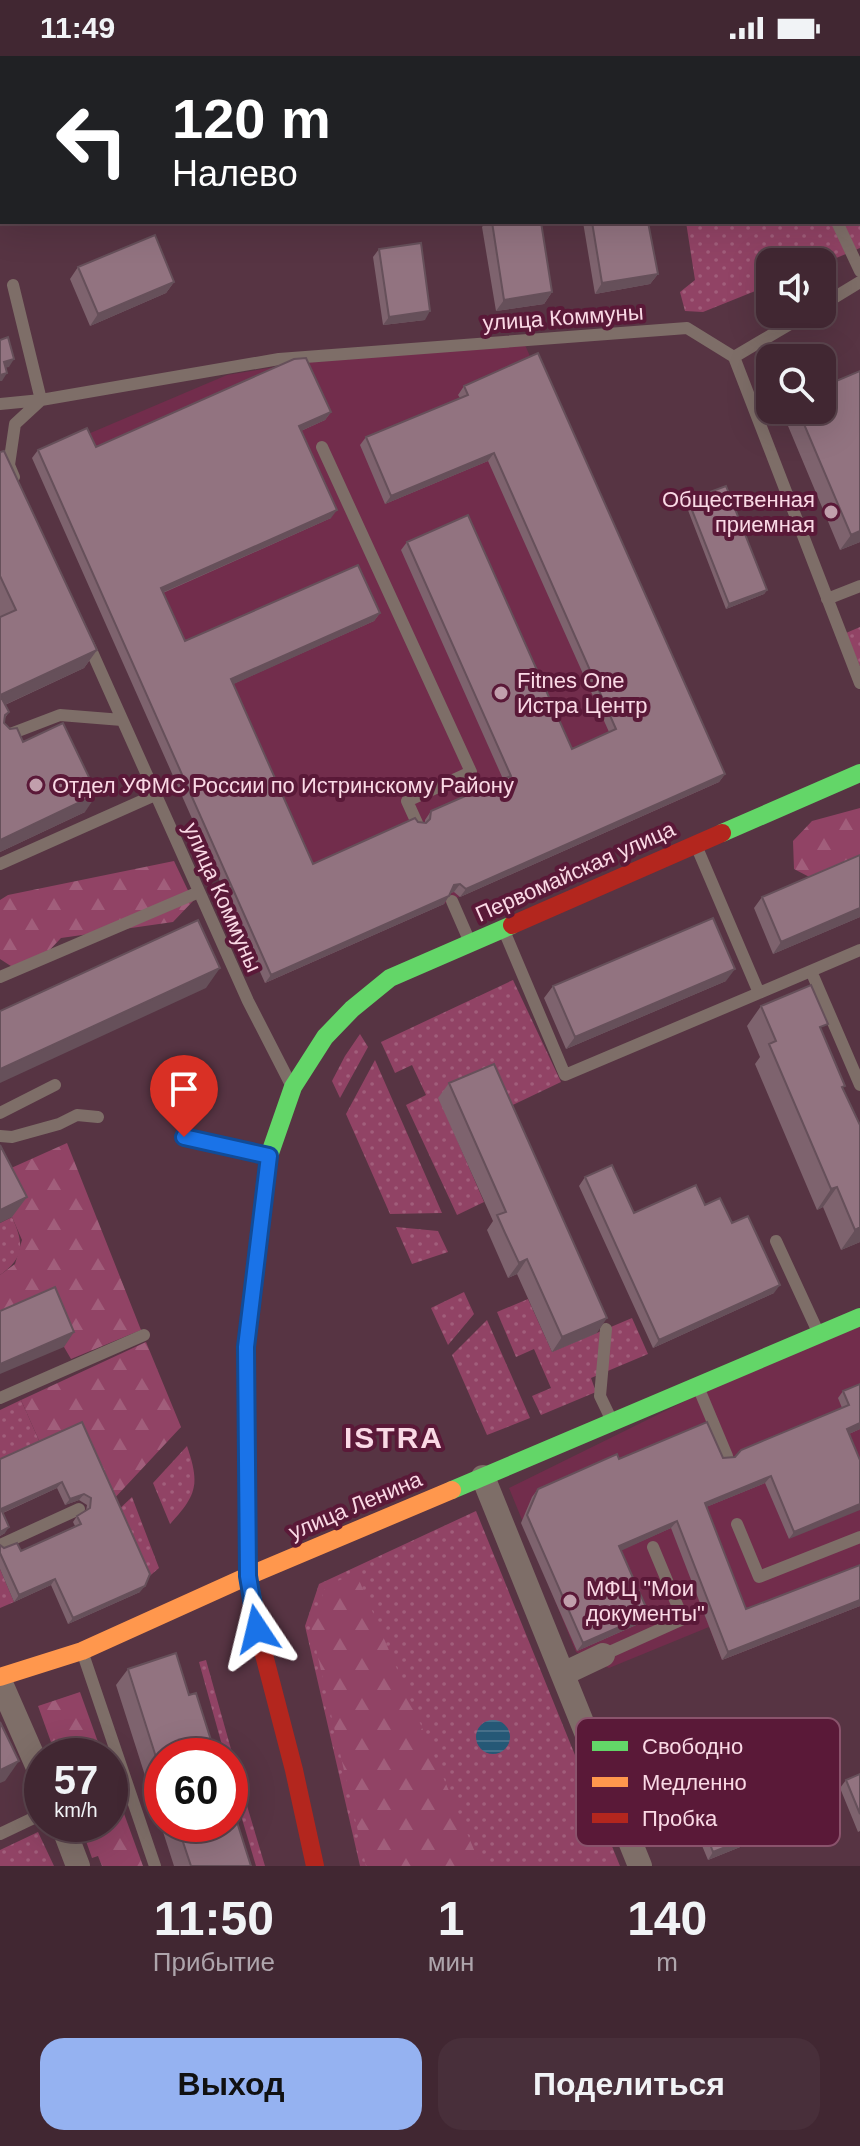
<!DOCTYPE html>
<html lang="ru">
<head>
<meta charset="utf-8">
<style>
  :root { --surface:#412732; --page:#482f3a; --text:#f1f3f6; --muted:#aea5ac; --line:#5a444d; --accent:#95b2f1 }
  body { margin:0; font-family:Arial,sans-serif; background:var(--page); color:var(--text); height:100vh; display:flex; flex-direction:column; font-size:30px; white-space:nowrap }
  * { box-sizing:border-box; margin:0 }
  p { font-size:26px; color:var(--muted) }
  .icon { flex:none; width:44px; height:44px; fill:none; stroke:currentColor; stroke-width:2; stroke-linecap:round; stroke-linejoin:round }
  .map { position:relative; height:1810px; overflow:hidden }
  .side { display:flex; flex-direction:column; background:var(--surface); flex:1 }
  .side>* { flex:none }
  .top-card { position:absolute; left:0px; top:0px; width:860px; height:168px; box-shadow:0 8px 32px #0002,0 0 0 2px var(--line); background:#202124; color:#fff; overflow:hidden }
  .fabs { position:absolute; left:756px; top:192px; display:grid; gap:16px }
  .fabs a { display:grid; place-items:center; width:80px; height:80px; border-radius:16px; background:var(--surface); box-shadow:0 8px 32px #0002,0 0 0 2px var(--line); font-size:40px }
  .speed { position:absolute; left:24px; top:1682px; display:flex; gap:16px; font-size:40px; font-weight:700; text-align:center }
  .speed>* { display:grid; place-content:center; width:104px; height:104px; border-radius:50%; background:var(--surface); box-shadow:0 8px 32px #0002,0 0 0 2px var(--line); line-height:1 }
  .speed small { font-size:20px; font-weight:400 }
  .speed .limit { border:12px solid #d22; background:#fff; color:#111 }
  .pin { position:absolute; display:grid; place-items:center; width:68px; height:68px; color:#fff; margin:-82px -34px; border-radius:50% 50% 50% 0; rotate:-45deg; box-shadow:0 0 8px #0007 }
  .pin .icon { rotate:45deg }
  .me { position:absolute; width:88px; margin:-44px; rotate:350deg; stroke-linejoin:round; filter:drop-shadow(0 0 6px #0008) }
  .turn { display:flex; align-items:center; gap:28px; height:168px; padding:0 40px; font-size:36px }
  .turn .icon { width:104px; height:104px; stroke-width:2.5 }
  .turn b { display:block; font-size:56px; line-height:68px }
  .eta { display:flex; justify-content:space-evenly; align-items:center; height:136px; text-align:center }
  .eta b { font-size:48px; font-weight:800; line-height:56px }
  .primary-button { display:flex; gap:16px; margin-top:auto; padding:16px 40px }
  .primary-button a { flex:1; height:92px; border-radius:24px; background:var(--accent); color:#111; font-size:32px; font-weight:800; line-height:92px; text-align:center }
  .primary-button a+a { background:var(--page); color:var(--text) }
  .status { display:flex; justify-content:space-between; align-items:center; height:56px; padding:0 40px; background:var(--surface); direction:ltr }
  .status svg { height:22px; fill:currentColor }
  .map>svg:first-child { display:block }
  .built { fill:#722d4c }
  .grass { fill:url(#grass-dots) }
  .forest { fill:url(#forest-firs) }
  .water { fill:url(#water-rules) }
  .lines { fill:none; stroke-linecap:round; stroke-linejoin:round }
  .lane { stroke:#7e6e68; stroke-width:12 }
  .street { stroke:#7e6e68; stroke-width:24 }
  .fast { stroke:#63d668; stroke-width:18 }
  .slow { stroke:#ff974d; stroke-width:18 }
  .jam { stroke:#b3261e; stroke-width:18 }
  .wall { fill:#7e636e }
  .shaded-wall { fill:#66505a }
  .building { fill:#927380; stroke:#66505a; stroke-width:2 }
  .route-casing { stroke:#114b97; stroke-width:20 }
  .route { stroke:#1a73e8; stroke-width:14 }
  .poi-dot { fill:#c19fac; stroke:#5a1938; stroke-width:3 }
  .labels { text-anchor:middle; stroke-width:8; stroke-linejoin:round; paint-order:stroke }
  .street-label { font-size:22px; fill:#fad9e5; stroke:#5a1938 }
  .poi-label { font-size:22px; fill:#fad9e5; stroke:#5a1938; text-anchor:start }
  .district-label { font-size:30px; font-weight:bold; letter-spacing:2px; fill:#fad9e5; stroke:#5a1938 }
  .key { fill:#5a1938; stroke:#8a536c; stroke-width:2 }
  .key-label { font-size:22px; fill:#fad9e5 }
</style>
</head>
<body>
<div class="status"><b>11:49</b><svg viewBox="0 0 49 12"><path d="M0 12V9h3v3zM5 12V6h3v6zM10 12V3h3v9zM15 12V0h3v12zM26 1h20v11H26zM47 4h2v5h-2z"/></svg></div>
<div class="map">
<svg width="860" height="1810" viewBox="0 0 860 1810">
  <defs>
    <pattern id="grass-dots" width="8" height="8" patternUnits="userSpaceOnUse" patternTransform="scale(2)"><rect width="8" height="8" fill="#914365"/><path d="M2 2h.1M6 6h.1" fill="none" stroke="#a15e7b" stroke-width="1.8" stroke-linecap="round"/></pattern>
    <pattern id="forest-firs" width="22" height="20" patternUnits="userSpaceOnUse" patternTransform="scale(2)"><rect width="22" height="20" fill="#914365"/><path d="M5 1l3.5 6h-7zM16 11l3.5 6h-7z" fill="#a15e7b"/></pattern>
    <pattern id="water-rules" width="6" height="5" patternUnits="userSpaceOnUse" patternTransform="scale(2)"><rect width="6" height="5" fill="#255876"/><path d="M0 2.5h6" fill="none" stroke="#466f89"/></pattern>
  </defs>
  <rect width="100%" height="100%" fill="#573443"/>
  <!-- built -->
  <path class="built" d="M525 289 719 726 265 927 81 381 227 319 299 307Z
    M860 1261V1550L722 1604 709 1571 609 1612 576 1596 509 1432 819 1279Z"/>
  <!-- grass -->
  <path class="grass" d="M414 0H860V192L822 208 770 206V229L703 256 685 255 680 236 695 224 686 166H858V2Z
    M860 571V611L846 577Z
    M513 924 561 1026 498 1056 439 1042 484 1146 457 1159 406 1049 426 1039 412 1009 395 1017 381 986Z
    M360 978 368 991 340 1042 332 1025 345 1000Z
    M375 1004 442 1157 390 1158 346 1058Z
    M12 1161C24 1188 25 1201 0 1219V1167Z
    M396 1171 438 1175 448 1196 412 1208Z
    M464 1236 474 1258 448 1289 431 1252Z
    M528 1243 552 1296 632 1262 648 1298 591 1322 596 1336 541 1359 532 1340 551 1332 534 1293 516 1301 497 1256Z
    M487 1264 530 1362 487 1379 452 1299Z
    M21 1344 41 1389 0 1407V1354Z
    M187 1390C200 1428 197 1439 170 1468L153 1427Z
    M132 1441 159 1512 145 1524 115 1457Z
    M476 1455 620 1810H360L305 1570 319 1528Z
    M0 1513 14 1546 0 1552Z
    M206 1604 238 1718 231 1720 230 1700H225L199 1606Z
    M245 1743 265 1810H256L237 1746Z
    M38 1776 54 1810H0V1794Z"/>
  <!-- forest -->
  <path class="forest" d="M0 0H210L2 2 0 86Z
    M414 0H707L706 2Z
    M860 752V811L819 826 794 813 793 785 812 765Z
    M174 805 193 845 173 866 61 882 42 902 17 914 0 903V844L8 839Z
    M67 1087 141 1274 71 1303 64 1291 0 1265V1219L15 1208 22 1184 12 1161 0 1117Z
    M146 1286 181 1371 111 1446 41 1389 21 1344Z
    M356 1517 481 1810H366L311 1571 326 1530Z
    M80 1636 103 1700H56L38 1650Z
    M110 1719 143 1810H102L98 1800 92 1802 80 1768H110Z"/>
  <!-- water -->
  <path class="water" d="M476 1681a17 17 0 1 1 34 0a17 17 0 1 1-34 0Z"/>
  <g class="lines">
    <!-- lane -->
    <path class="lane" d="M837 166 860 215
      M13 229 41 344 15 368 9 409 14 421
      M822 249 860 226
      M734 301 807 258
      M0 348 41 344 279 303 687 272 734 301 860 627
      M322 391 471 716 407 745 417 767
      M827 543 860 530
      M88 587 248 945 289 1025
      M0 682 60 659 122 664
      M698 794 759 937 860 894
      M0 808 155 739
      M452 845 469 884
      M505 877 565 1019 759 937
      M811 915 860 1029
      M0 921 199 836
      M0 1057 55 1029
      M0 1080 12 1081 59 1068 77 1059 98 1061
      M184 1081 263 1098
      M776 1185 818 1276
      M606 1273 600 1340 611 1363
      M699 1333 727 1400
      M0 1342 144 1279
      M737 1468 759 1521 860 1481
      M0 1489 79 1453
      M83 1598 155 1810
      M603 1599 683 1563 653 1491
      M0 1778 42 1758"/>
    <!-- street -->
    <path class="street" d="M483 1421 640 1810
      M563 1618 603 1599
      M0 1625 42 1721
      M62 1768 78 1810"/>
    <!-- fast -->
    <path class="fast" d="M722 777 860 717
      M452 1434 860 1261
      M263 1595 248 1520 246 1291 269 1100 293 1031 325 981 352 953 390 922 512 869"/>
    <!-- slow -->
    <path class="slow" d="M0 1621 82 1595 248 1520 452 1434"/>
    <!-- jam -->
    <path class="jam" d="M512 869 722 777
      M263 1595 294 1714 315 1810"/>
  </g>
  <!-- wall -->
  <path class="wall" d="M860 46V100L858 101V47Z
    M486 166H541L552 236 544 248 496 255 482 171Z
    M583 166H648L658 218 650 228 595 238Z
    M379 193 425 264 383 269 373 201Z
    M78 211 174 226 166 237 90 270 70 223Z
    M860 315V486L840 494 783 358 785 354H822Z
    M464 330 725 718 719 726 460 841 454 836 450 837 444 848 265 927 32 402 38 394 96 391 331 356 325 364 301 375 331 462 163 537 185 585 380 557 374 565 233 628 313 808 418 766 425 767V764L431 755 503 723 401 494 407 486 572 693 609 676 488 405 385 448 360 389 366 381 460 342 458 339Z
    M0 396 97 594 84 612 5 649 9 656 5 662 4 667 23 686 85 756 0 796Z
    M688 444 767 534 764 538 726 553 686 449Z
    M860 799V861L773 898 754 852 762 841Z
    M726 925 566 993 544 942 553 930Z
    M761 950 822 977 843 1033 860 1186 841 1194 823 1151 817 1154 755 1008 760 1001 747 970Z
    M449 1027 597 1277 552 1296 517 1218 508 1222 487 1174 493 1165 438 1042Z
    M585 1121 634 1157 705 1149 732 1167 774 1237 653 1292 579 1130Z
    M860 1328V1373L849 1378 860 1404 789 1483 765 1427 706 1451 746 1553 860 1509V1550L722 1604 671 1472 621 1494 649 1558 643 1566 577 1595 521 1467 532 1441 538 1433 619 1403 735 1401 842 1352 838 1342 843 1335Z
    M82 1366 140 1536 68 1568 51 1529 14 1546 0 1513V1489L4 1492 21 1495 75 1470 73 1466 77 1460 86 1455 87 1449 79 1444 65 1449 57 1432 3 1457 5 1477 0 1480V1403Z
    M128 1613 162 1700V1768H230L251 1810H174L116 1629Z
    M860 1718V1775L858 1776 840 1732 846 1724Z
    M716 1737 761 1777 755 1785 708 1804 698 1780 704 1772 719 1766 711 1745Z"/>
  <!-- shaded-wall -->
  <path class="shaded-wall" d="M329 0 359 1 358 2H328Z
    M557 0H574L573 2H546Z
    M658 218 650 228 595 238 602 227Z
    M174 226 166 237 90 270 98 258Z
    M552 236 544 248 496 255 504 244Z
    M430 255 425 264 383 269 389 261Z
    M14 303 9 311 0 313 4 306Z
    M7 317 2 325H0V319Z
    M331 356 325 364 294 378 299 370Z
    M494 397 488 405 385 448 391 440Z
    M337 454 331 462 155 540 161 532Z
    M860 475V486L840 494 851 479Z
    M767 534 764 538 726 553 729 548Z
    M380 557 374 565 225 632 231 623Z
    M97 594 84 612 0 651V639Z
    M725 718 719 726 460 841 466 833Z
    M97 738 85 756 0 796V784Z
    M460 828 454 836 448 837 454 829Z
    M449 840 444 848 265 927 271 919Z
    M860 852V861L773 898 781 886Z
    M220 912 206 932 0 1027V1013Z
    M735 913 726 925 566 993 575 981Z
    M837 1131 823 1151 817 1154 831 1133Z
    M27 1141 12 1161 0 1167V1154Z
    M860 1171V1186L841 1194 855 1174Z
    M527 1203 517 1218 508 1222 519 1207Z
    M780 1229 774 1237 653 1292 659 1284Z
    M607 1262 597 1277 552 1296 562 1281Z
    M74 1276 64 1291 0 1318V1308Z
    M860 1367V1373L842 1381 847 1373Z
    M771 1420 765 1427 699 1454 705 1447Z
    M62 1426 57 1432 0 1458 1 1453Z
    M84 1438 79 1444 65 1449 70 1443Z
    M860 1448V1454L789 1483 794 1476Z
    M677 1465 671 1472 614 1498 619 1490Z
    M9 1471 5 1477 0 1480V1476Z
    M55 1523 51 1529 14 1546 19 1539Z
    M145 1530 140 1536 68 1568 73 1562Z
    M860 1544V1550L722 1604 728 1596Z
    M649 1558 643 1566 577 1595 583 1587Z
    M19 1705 5 1725 0 1727V1714Z
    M761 1777 755 1785 708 1804 713 1796Z"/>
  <!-- building -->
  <path class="building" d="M533 0H557L546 2H533Z
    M860 46V78L858 74V47Z
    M492 166H541L552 236 504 244Z
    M592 166H648L658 218 602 227Z
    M155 179 174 226 98 258 78 211Z
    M421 187 430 255 389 261 379 193Z
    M8 281 14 303 4 306 7 317 0 319V284Z
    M538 297 725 718 466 833 460 828 454 829 449 840 271 919 38 394 87 372 96 391 294 303 306 302 331 356 299 370 337 454 161 532 185 585 358 509 380 557 231 623 313 808 415 762 418 766 426 767 430 763 431 755 511 720 407 486 468 459 572 693 616 673 494 397 391 440 366 381 468 339 464 330Z
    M860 315V475L851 479 798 354H822V331Z
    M4 395 97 594 0 639 9 656 5 659 4 667 10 673 17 672 23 686 63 667 97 738 0 784V561L16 554 0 520V396Z
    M726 430 767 534 729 548 688 444Z
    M860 799V852L781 886 762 841Z
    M713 862 735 913 575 981 553 930Z
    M198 864 220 912 0 1013V955Z
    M811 929 828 968 820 971 845 1030 842 1031 860 1069V1171L855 1174 837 1131 831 1133 769 988 776 985 761 950Z
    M494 1008 607 1262 562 1281 527 1203 519 1207 505 1177 497 1159 506 1156 449 1027Z
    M0 1089 27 1141 0 1154Z
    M612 1109 634 1157 696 1129 705 1149 720 1142 732 1167 748 1160 780 1229 659 1284 585 1121Z
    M55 1231 74 1276 0 1308V1255Z
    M860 1328V1367L847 1373 860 1404V1448L794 1476 771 1420 705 1447 746 1553 860 1509V1544L728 1596 677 1465 619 1490 649 1558 583 1587 527 1459 538 1433 617 1398 619 1403 707 1366 723 1402 735 1401 741 1394 849 1349 843 1335Z
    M82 1366 150 1518 145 1530 73 1562 55 1523 19 1539 0 1497V1489L4 1492 17 1487 21 1495 81 1468 77 1460 90 1452 91 1442 84 1438 70 1443 62 1426 1 1453 9 1471 0 1476V1403Z
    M176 1597 189 1639 196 1637 216 1700H162V1720L128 1613Z
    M0 1666 19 1705 0 1714Z
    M860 1718V1758L846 1724Z
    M741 1727 761 1777 713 1796 704 1772 727 1763 716 1737Z
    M230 1744 251 1810H191L177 1768H230Z"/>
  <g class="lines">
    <!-- route casing -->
    <g class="route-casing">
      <path id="route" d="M184 1081 269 1100 246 1291 248 1520 257 1573"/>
    </g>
    <!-- route -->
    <use href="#route" class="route"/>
  </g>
  <!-- markers -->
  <g class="poi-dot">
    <circle cx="831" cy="456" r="8"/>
    <circle cx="501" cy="637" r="8"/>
    <circle cx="36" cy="729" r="8"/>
    <circle cx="570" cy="1545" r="8"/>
  </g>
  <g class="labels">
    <!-- street labels -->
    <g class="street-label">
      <text transform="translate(563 261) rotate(-4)" y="8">улица Коммуны</text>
      <text transform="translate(575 815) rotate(-24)" y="8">Первомайская улица</text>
      <text transform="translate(223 841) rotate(66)" y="8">улица Коммуны</text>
      <text transform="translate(355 1449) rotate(-23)" y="8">улица Ленина</text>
    </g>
    <!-- poi labels -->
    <g class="poi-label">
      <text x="815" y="451" text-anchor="end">Общественная<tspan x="815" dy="25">приемная</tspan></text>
      <text x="517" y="632">Fitnes One<tspan x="517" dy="25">Истра Центр</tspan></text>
      <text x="52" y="737">Отдел УФМС России по Истринскому Району</text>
      <text x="586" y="1540">МФЦ "Мои<tspan x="586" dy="25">документы"</tspan></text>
    </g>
    <!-- district labels -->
    <g class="district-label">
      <text x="394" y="1392">ISTRA</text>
    </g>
  </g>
  <!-- legend -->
  <rect x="576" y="1662" width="264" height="128" rx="12" class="key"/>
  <rect x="592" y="1685" width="36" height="10" fill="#63d668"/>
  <rect x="592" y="1721" width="36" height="10" fill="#ff974d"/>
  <rect x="592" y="1757" width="36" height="10" fill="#b3261e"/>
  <g class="key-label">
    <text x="642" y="1698">Свободно</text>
    <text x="642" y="1734">Медленно</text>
    <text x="642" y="1770">Пробка</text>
  </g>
</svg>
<div class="fabs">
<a><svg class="icon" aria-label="sound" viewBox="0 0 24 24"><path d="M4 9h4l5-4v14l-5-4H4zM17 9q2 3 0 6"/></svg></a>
<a><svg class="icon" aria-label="search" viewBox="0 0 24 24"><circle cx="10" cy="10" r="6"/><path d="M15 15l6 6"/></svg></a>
</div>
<div class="speed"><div>57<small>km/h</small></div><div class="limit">60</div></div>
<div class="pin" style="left:184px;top:1081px;background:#d93025"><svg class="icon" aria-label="arrive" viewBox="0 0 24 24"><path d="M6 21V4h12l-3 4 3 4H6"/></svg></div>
<svg class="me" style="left:257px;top:1573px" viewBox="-20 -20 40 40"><path d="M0-17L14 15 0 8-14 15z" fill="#1a73e8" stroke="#fff" stroke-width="4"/></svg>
<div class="top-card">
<div class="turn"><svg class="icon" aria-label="left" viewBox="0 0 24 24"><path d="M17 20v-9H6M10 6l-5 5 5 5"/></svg><div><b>120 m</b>Налево</div></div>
</div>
</div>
<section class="side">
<div class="eta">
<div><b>11:50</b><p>Прибытие</p></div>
<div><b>1</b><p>мин</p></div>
<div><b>140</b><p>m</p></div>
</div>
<div class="primary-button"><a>Выход</a><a>Поделиться</a></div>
</section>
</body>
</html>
